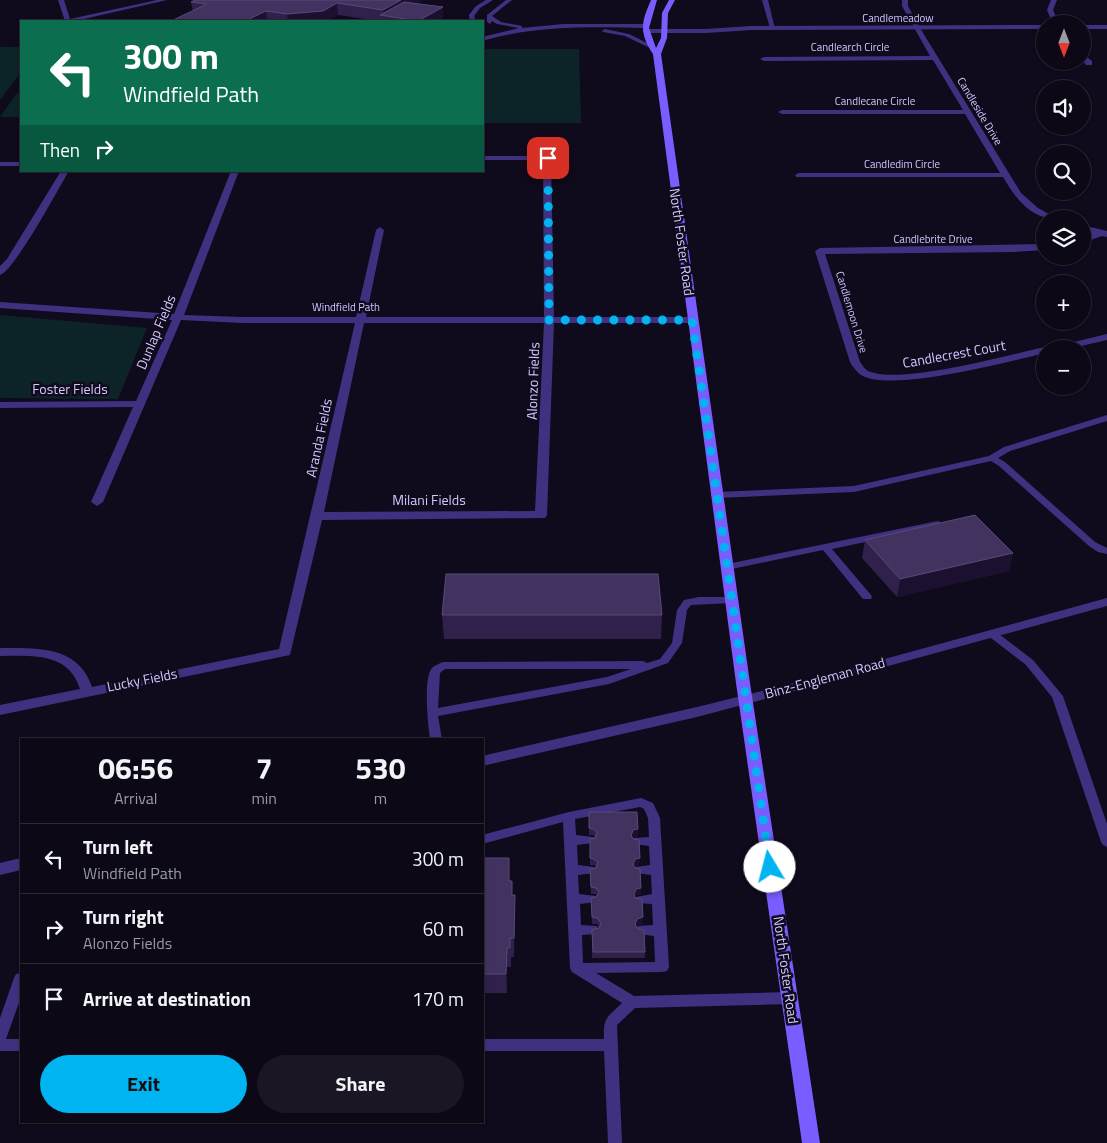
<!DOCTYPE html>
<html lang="en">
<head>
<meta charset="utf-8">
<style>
  :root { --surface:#0c0816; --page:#1a1623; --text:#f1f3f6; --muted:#9a9aa1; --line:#2c2935; --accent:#00b4f1 }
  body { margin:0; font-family:"Titillium Web",sans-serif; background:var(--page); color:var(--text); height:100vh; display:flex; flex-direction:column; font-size:19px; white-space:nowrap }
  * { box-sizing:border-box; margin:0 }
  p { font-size:16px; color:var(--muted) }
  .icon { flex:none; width:28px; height:28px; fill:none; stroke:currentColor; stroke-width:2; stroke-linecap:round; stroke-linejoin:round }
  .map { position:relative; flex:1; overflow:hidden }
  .side { position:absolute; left:20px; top:738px; width:464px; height:385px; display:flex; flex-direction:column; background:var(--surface); border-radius:0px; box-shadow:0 1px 4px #0004,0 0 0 1px var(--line) }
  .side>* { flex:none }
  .guide { position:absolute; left:20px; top:20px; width:464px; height:152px; border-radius:0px; box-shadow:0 1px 4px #0004,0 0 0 1px var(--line); background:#0b6e4f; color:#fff; overflow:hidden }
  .needle { width:32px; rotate:180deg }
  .tools { position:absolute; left:1036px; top:15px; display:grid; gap:10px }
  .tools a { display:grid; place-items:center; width:55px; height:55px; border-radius:50%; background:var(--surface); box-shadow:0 1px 4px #0004,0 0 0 1px var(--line); font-size:25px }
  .pin { position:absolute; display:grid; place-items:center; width:42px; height:42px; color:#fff; margin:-21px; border-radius:10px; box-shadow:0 2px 8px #0006 }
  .me { position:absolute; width:55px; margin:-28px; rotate:352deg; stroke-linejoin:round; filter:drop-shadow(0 0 4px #0008) }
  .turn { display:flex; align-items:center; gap:18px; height:105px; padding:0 20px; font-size:22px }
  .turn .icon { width:65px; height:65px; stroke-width:2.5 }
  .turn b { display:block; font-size:35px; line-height:42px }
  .then { display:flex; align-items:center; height:48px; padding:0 20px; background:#0003; gap:10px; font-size:19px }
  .eta { display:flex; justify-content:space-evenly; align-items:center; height:85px; text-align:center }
  .eta b { font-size:30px; font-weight:700; line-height:35px }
  .button { display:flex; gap:10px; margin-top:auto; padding:10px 20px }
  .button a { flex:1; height:58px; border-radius:30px; background:var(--accent); color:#111; font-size:20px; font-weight:700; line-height:58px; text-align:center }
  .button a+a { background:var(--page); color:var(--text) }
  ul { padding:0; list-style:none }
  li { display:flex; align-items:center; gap:15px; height:70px; padding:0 20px; border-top:1px solid var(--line) }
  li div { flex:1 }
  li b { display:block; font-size:19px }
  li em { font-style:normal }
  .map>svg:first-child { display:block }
  .green { fill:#0c2427 }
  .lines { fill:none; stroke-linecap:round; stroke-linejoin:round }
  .service { fill:#403180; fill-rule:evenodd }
  .minor { fill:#403180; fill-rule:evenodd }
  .tertiary { fill:#403180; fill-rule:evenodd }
  .secondary { fill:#7a5dff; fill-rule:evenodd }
  .wall { fill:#30204c }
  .shaded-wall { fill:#1c1031 }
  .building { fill:#423260; stroke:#594979 }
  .route { stroke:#00b4f1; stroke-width:9; stroke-dasharray:0 16.2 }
  .labels { text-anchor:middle; stroke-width:5; stroke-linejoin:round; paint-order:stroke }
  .far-street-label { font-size:11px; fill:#d5c6ff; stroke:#100a1d }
  .street-label { font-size:14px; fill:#d5c6ff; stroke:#100a1d }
</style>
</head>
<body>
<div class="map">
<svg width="1107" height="1143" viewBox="0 0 1107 1143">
  <rect width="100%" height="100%" fill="#100a1d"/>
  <!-- green -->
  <path class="green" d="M0 47H21V72L0 100Z
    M484 49H579L581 123H483Z
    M17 93H21V117H0Z
    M0 315 147 328 118 399 0 398Z"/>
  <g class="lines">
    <!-- service -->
    <path class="service" d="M58 0H64L70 19 157 0H167L75 21H65Z
      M486 0H493L480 8 474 16 476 21H470L469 15 476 6Z
      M506 0H512L492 16 501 22 522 26V28L563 24H646L649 26 646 28C589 27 538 25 482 41V37L519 28 497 24 492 21 490 24 487 22V15Z
      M605 29 629 34 655 47 650 48 625 36 603 32 602 31Z
      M482 58 485 59V61L482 62Z
      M1107 415V421L1010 451 998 458 1005 462 1095 542 1107 548V554L1098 552 1089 546 999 466 991 461 854 492 717 498 712 495 717 492 854 486 989 456 1004 447Z
      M938 521 943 524 941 526 832 549 871 595 872 597 871 599H863L823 550 727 570 722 567 727 564Z
      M699 597H732L737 600 732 603 691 605 687 610 682 643 668 663 609 684 438 716 442 739H430C428 725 423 678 432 668 435 665 439 664 443 662L643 661 647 663 660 659 672 643 677 610 684 600ZM445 669H631L607 677 438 708 440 673Z
      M991 630 995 631 1033 660 1063 696 1107 824V847L1103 845 1101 842 1052 697 1025 664 987 635 986 633Z
      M641 798 653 803 660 818 669 967 667 971 662 972 596 973 634 996 790 992 795 994 797 998 795 1002 790 1004 635 1008 617 1025 622 1143H608L604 1051H482V1039H604C603 1017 607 1018 622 1003L572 972 570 968 563 822 482 844V835L569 812ZM640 807 644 809 648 818 649 837 634 838 632 841 634 844 649 846 650 865 636 867 634 870 636 873 651 875 652 894 636 897 635 900 636 903 652 904 653 925 638 926 636 930 638 934 654 936 655 962 583 963 582 935 597 934 599 930 597 926 581 925 580 904 596 902 597 899 596 896 579 894 578 875 594 873 596 870 594 867 578 865 577 845 593 843 595 840 593 837 576 835 575 819Z
      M21 973V997L6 1039H21V1051H0V1018L14 978 16 974Z"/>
    <!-- minor -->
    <path class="minor" d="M762 0H768L775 29 770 28Z
      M902 0H908V6L920 28 1021 193 1038 208 1058 219C1031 219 1016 199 1003 177H796L795 175 799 173H1000L965 114H782L778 112 782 110H963L933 60 764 61 760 59 764 57 930 56 902 6Z
      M1051 0H1057L1053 10 1059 24H1053L1047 10Z
      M1082 53 1092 61V65H1086L1082 60Z
      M482 156H547L551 158 554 317H692L697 320 692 323H554L547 515 545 518 322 520 290 655 0 715V705L80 689C68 652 33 656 0 656V648C37 648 78 645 92 687L279 649 355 323H242L181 320 103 502 97 506 91 502 133 407 0 408V402L136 401 172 320 0 308V302L174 314 231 171H239L184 315 242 317H356L376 230 380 227 384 230 366 317H544L543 160H482ZM364 323H544L535 511 324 512Z
      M0 162H21V166H0Z
      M61 171H69C58 189 15 270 0 275V266L7 259Z
      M1082 225 1107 231V237L1102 236 1082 243V237L1092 233 1082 231Z
      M1045 244V250L1014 252 825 254 860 362C863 366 866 371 871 372 904 384 1008 355 1045 347L1049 348 1107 334V340L1068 349H1045V353C1008 362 894 392 863 376 857 373 853 367 850 362L815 251 820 248Z"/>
    <!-- tertiary -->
    <path class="tertiary" d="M1045 25V29L751 30 706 33H645L642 31 645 29H706L751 26Z
      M1082 25H1107V29H1082Z
      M1107 598V606L826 683 697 717 482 766V756L697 707 826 675Z
      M21 858V870L0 875V863Z"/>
    <!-- secondary -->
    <path class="secondary" d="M651 0H657L649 28 656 48 661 38 662 13 669 0H675L668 13 667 38 661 54 750 683 820 1143H802L736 683 653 54C639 32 641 23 651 0Z"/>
  </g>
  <!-- wall -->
  <path class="wall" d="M195 0H423L416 4 443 19 440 21H378L338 15 327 21H171L193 11 191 2Z
    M865 540 1013 553 1009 571 897 597 862 558Z
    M442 615H662L661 639H444Z
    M589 812 638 829V836L632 837 639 865 634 866 641 894 636 895 635 897 643 924 636 925V926L645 952V958H592V930L599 928V927L597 924H592L591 898 596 897 597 896 596 894H591L590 869 596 867 594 865H590V839L595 837 593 835H589Z
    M482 858 510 881H512V895L515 914 514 957H511V967H507V993H482Z"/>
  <!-- shaded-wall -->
  <path class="shaded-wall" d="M401 0H423L393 17 383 15V10Z
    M337 3 338 15 327 21H288L287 14Z
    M443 7V19L440 21H418Z
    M266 11 267 21H245Z
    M1013 553 1009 571 897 597 900 579Z
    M638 829V836L632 837 630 842 631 836 633 830Z
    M640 858 639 865 634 866 633 865 635 859Z
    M641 888V894L636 895 633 901 634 894 636 889Z
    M515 895V914L514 957V938Z
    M643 917V924L636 925 634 931 635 924 637 919Z
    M507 948V993L506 974Z"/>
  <!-- building -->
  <path class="building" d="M195 0H401L383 10 337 3 323 11 287 14 266 11 245 21H171L207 4 191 2Z
    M404 2 443 7 418 21 380 15Z
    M975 515 1013 553 900 579 865 540Z
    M446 574H658L662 615H442Z
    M589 812H637L638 829 633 830 631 836 634 839 639 840 640 858 635 859 633 865 636 868 640 869 641 888 636 889 634 894 635 898 642 899 643 917 637 919 635 924 638 929 644 930 645 952H593L592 930 599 928 601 923 597 918 592 917 591 898 596 897 599 892 596 888 591 887 590 869 596 868 598 862 594 859 590 858V839L595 838 597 832 593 829 589 828Z
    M482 858H509V881H512V895H515L514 938H510V948H507L506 974H482Z"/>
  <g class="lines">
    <!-- route -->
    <path class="route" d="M548 158 549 320H692L770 867"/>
  </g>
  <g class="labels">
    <!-- far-street labels -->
    <g class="far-street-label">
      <text x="898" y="22">Candlemeadow</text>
      <text x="850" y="51">Candlearch Circle</text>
      <text x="875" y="105">Candlecane Circle</text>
      <text transform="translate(980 111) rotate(59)" y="4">Candleside Drive</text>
      <text x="902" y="168">Candledim Circle</text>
      <text x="933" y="243">Candlebrite Drive</text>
      <text x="346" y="311">Windfield Path</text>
      <text transform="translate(852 312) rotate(73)" y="4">Candlemoon Drive</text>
    </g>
    <!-- street labels -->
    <g class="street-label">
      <text transform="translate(682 242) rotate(82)" y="5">North Foster Road</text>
      <text transform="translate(156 332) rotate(-67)" y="5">Dunlap Fields</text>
      <text transform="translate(954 354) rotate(-10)" y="5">Candlecrest Court</text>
      <text transform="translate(533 381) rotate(-88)" y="5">Alonzo Fields</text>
      <text x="70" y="394">Foster Fields</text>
      <text transform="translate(319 438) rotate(-78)" y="5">Aranda Fields</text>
      <text x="429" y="505">Milani Fields</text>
      <text transform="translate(825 678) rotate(-15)" y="5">Binz-Engleman Road</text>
      <text transform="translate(142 680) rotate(-11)" y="5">Lucky Fields</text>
      <text transform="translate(786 970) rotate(82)" y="5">North Foster Road</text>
    </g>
  </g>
</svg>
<div class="tools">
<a><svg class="needle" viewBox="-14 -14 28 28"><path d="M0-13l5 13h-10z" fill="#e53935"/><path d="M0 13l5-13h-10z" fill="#9a9aa1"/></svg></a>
<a><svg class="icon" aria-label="sound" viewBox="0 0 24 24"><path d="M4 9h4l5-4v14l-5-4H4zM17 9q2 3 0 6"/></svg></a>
<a><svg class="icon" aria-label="search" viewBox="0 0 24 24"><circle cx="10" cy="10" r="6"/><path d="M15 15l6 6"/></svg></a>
<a><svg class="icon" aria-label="layers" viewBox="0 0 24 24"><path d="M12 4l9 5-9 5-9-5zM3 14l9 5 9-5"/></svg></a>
<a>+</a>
<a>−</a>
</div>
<div class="pin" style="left:548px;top:158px;background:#d93025"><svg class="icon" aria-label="arrive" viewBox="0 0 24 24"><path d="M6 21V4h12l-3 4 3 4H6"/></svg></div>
<svg class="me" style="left:770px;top:867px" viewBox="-20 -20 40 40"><circle r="19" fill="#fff"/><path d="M0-13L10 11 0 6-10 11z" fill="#00b4f1"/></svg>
<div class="guide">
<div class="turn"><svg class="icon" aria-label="left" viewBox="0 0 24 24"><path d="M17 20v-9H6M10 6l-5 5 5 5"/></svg><div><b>300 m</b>Windfield Path</div></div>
<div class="then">Then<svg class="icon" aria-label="right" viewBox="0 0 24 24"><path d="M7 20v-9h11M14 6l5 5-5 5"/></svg></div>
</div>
<section class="side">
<div class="eta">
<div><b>06:56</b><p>Arrival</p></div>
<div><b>7</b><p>min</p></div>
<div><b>530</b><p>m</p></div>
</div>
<ul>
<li><svg class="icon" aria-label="left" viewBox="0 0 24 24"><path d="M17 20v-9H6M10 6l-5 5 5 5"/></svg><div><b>Turn left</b><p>Windfield Path</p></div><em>300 m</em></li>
<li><svg class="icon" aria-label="right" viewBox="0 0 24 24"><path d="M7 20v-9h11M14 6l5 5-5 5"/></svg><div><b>Turn right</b><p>Alonzo Fields</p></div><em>60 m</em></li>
<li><svg class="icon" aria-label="arrive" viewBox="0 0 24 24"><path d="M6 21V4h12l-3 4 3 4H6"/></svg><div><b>Arrive at destination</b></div><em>170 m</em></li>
</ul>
<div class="button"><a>Exit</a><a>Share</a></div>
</section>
</div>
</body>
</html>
